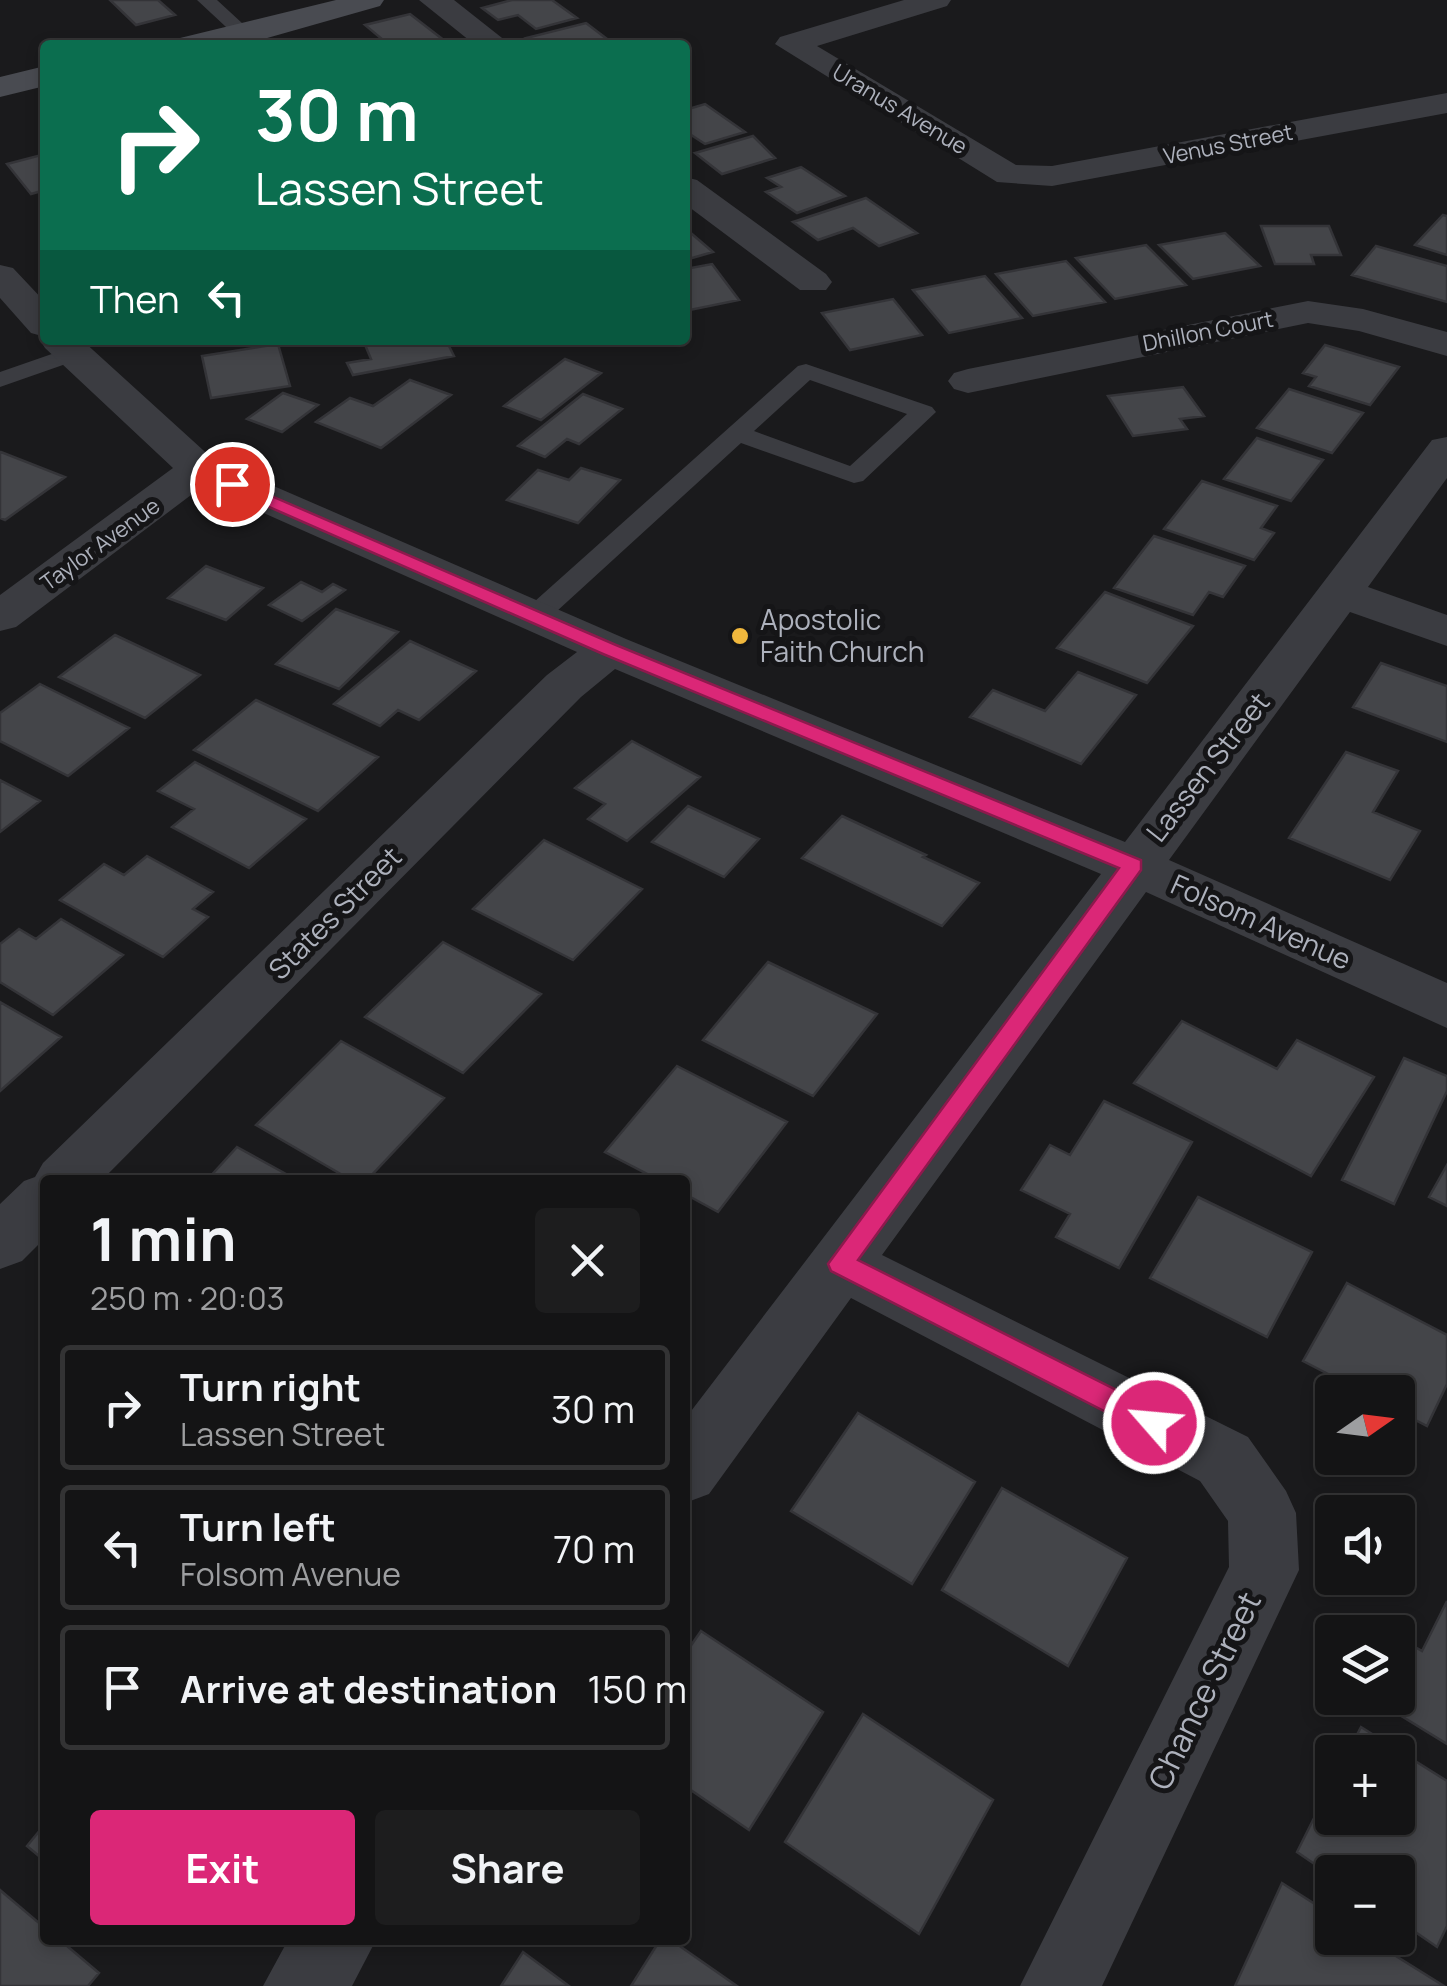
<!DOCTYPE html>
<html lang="en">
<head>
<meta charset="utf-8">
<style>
  :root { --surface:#141415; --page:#1d1d1e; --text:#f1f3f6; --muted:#9d9ea0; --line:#333334; --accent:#db2777 }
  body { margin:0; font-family:Manrope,sans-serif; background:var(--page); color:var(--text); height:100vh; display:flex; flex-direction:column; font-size:38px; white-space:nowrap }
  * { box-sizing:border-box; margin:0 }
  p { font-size:32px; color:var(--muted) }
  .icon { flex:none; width:55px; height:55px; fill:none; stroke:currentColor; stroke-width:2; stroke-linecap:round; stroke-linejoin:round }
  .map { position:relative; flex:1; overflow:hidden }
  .side { position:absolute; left:40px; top:1175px; width:650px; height:770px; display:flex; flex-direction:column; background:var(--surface); border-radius:10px; box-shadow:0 5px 15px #0003,0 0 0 2px var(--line) }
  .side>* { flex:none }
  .guide { position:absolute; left:40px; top:40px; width:650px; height:305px; border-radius:10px; box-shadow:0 5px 15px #0003,0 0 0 2px var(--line); background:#0b6e4f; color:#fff; overflow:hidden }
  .needle { width:65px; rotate:76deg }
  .controls { position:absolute; left:1315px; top:1375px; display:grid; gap:20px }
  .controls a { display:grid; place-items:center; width:100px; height:100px; border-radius:10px; background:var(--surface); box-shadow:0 5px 15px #0003,0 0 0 2px var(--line); font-size:50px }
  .pin { position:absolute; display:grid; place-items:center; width:85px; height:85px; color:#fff; margin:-42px; border:5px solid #fff; border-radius:50%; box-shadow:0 2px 10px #0007 }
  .me { position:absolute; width:110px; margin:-55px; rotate:297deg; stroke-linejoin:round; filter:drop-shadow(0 0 8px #0008) }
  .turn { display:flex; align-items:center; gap:35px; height:210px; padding:0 50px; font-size:45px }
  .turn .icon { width:130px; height:130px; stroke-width:2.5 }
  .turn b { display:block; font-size:70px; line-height:85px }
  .then { display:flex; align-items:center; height:95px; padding:0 50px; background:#0003; gap:20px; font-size:38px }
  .round { display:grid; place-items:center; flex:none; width:105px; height:105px; border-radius:10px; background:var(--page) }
  .overview { display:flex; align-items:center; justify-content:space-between; height:170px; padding:0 50px }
  h1 { font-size:60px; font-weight:700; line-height:75px }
  .action { display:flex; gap:20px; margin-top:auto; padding:20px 50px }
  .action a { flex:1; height:115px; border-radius:10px; background:var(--accent); color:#fff; font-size:40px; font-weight:700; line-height:115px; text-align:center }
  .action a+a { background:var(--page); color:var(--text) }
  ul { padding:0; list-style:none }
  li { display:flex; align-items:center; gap:30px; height:125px; margin:0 20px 15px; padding:0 30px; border:5px solid var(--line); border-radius:10px }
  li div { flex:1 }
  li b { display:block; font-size:38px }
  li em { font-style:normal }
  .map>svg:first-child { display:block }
  .building { fill:#444549; stroke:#343438; stroke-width:2.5 }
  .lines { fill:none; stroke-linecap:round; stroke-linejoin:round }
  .lane { fill:#3b3c41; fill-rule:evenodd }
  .street { fill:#3b3c41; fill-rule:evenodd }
  .secondary { fill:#494b51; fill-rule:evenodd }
  .route { fill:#db2777; stroke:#8e194d; stroke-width:2.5 }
  .poi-dot { fill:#f1b83d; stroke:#151517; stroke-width:4 }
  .labels { text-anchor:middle; stroke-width:10; stroke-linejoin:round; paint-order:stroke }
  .far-street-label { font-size:22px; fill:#adb1bc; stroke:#151517 }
  .poi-label { font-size:28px; fill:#adb1bc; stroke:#151517; text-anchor:start }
  .street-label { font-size:28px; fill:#adb1bc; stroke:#151517 }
  .near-street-label { font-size:32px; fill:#adb1bc; stroke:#151517 }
</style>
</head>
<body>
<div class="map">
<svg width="1447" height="1986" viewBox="0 0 1447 1986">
  <rect width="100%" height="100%" fill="#1a1a1c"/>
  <!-- building -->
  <path class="building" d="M110 0H158L175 15 136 25Z
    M512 0H552L577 18 536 29 518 15 498 20 482 8Z
    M410 14 441 38 389 45 365 25Z
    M586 23 607 39 583 45H535L526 38Z
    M705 104 745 132 705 144 685 131V110Z
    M753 136 775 158 722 174 695 153Z
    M45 154V190L31 194 7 164Z
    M801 167 845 196 797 213 766 192 781 187 767 178Z
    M866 198 917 233 879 246 853 228 818 240 793 222Z
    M1443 215 1447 216V255L1415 245Z
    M1261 226H1329L1341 255H1311L1314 264H1275Z
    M685 228 713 252 685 260Z
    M1225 233 1260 266 1193 279 1159 245Z
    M1146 245 1186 285 1115 299 1076 258Z
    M1376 246 1447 266V302L1352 275Z
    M1066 261 1105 302 1033 316 996 274Z
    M712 264 739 300 685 311V269Z
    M985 276 1022 318 949 333 913 290Z
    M893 299 922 335 850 350 822 313Z
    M363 340H446L454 356 353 375 347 363 371 359Z
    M278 344 290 386 211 398 202 356Z
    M1325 345 1399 367 1370 405 1309 386 1316 377 1303 373Z
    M565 359 601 373 541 420 504 406Z
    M410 380 451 395 381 448 316 422 350 398 373 406Z
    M1183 387 1204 416 1180 419 1187 429 1133 436 1108 396Z
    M1289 389 1363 413 1332 453 1257 428Z
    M283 393 318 405 282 432 247 419Z
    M583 394 622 409 579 444 567 439 545 457 518 446Z
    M1257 438 1323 460 1291 501 1224 479Z
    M0 453 1 452 65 477 5 520 0 518Z
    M581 468 620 480 578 523 507 500 538 470 569 480Z
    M1202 481 1277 506 1261 528 1274 533 1254 560 1164 529Z
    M1154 536 1245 566 1223 597 1209 592 1193 615 1114 588Z
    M206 566 263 588 226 620 168 598Z
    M301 582 322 592 333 584 345 590 302 621 269 605Z
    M1105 592 1193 626 1147 683 1057 648Z
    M336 609 398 632 339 689 276 664Z
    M115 635 200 675 145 718 59 677Z
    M410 641 476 671 419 720 398 710 380 726 334 704Z
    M1381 663 1447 686V742L1353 707Z
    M1078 672 1136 695 1081 764 970 717 993 690 1045 711Z
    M40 684 129 728 68 776 0 741V713Z
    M256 700 378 757 318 811 194 750Z
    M632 741 700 777 627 841 588 819 605 804 575 788Z
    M1346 752 1398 771 1373 812 1420 831 1390 880 1289 838Z
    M195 762 306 819 249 868 172 827 194 809 158 791Z
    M0 780 40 801 0 832Z
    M688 806 759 839 724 877 652 842Z
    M842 816 926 855 923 857 979 883 942 926 802 858Z
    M544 840 642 889 573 960 473 909Z
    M147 856 213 892 193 909 208 917 163 957 60 900 104 864 124 875Z
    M61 919 123 955 53 1015 0 982V944L19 929 36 939Z
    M443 942 541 994 463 1073 365 1017Z
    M768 962 877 1014 813 1096 703 1040Z
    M0 1002 61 1037 0 1091Z
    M1182 1021 1277 1069 1297 1040 1374 1077 1311 1176 1134 1083Z
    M341 1041 444 1098 367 1180H351L256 1125Z
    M1404 1058 1447 1076V1091L1394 1204 1342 1180Z
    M677 1066 787 1122 718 1212 685 1194V1180H659L605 1152Z
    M1104 1101 1192 1142 1119 1268 1056 1237 1070 1214 1021 1190 1050 1145 1070 1155Z
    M237 1147 297 1180H207Z
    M1447 1165V1206L1429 1197Z
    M1198 1197 1312 1252 1267 1337 1150 1278Z
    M1347 1283 1447 1335V1384L1427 1426 1398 1411V1392H1363L1303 1361Z
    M858 1413 975 1482 912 1584 791 1511Z
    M1002 1488 1127 1558 1068 1666 942 1590Z
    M1447 1601V1744L1372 1698H1398V1637L1422 1651Z
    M701 1631 823 1712 749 1830 685 1786V1654Z
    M863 1714 993 1800 919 1934 785 1842Z
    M1361 1727 1447 1781V1926L1437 1947 1398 1920V1872H1332V1876L1297 1852 1332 1782V1818H1398V1752H1348Z
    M45 1824V1861L27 1846Z
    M1282 1883 1332 1915V1938H1367L1444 1986H1235Z
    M0 1890 45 1928V1940H60L99 1973 88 1986H0Z
    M660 1940H671L737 1986H631Z
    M523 1952 569 1986H501Z"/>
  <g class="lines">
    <!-- lane -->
    <path class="lane" d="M197 0H217L255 35 239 39Z
      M72 347 80 349V359L0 387V372Z
      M806 364 932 407 936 412 863 481 854 483 741 443 545 622H525L522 616 525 610 798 366ZM810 380 907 414 850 466 754 431Z"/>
    <!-- street -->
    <path class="street" d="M419 0H454L511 45H475Z
      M904 0H951L947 6 817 46 1016 165 1052 166 1447 93V113L1052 186 997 182 775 44 780 37Z
      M685 177 697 180 826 274 832 282 826 290H800L685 204Z
      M0 265 13 268 45 302V340H82L214 460 626 639 1125 842 1432 440 1447 437V478L1368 587 1447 615V646L1350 612 1169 860 1447 983V1028L1146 892 882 1255 1248 1437 1286 1491 1296 1513 1299 1570 1102 1986H1020L1229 1567 1228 1521 1200 1481 851 1298 709 1494 685 1503V1419L1101 874 615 669 581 697 102 1180H45V1238L22 1261 0 1269V1204L24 1181 35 1177 43 1163 547 675 577 652 203 486 16 627 0 631V595L173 468 45 348 40 340 42 336 31 333 0 298Z
      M1308 301 1363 309 1447 332V356L1359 331 1308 323 968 393 954 389 948 381 954 373 968 369Z
      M288 1940H376L352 1986H263Z"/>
    <!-- secondary -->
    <path class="secondary" d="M336 0H384L380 6 246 44 175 45 180 38Z
      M45 66V86L0 97V77Z"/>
  </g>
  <!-- route -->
  <path class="route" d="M232 479 616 645 1141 860V870L858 1260 1164 1414 1168 1423 1164 1432 1154 1435 1145 1432 831 1271 828 1264 1119 868 603 654 226 488 223 484Z"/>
  <!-- markers -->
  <circle class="poi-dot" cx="740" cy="636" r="10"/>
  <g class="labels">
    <!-- far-street labels -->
    <g class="far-street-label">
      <text transform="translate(900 109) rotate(31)" y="8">Uranus Avenue</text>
      <text transform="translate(1228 144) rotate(-11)" y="8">Venus Street</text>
      <text transform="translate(1208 331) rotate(-11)" y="8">Dhillon Court</text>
      <text transform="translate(100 544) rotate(-36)" y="8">Taylor Avenue</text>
    </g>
    <!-- poi labels -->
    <g class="poi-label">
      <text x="760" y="630">Apostolic<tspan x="760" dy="32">Faith Church</tspan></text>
    </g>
    <!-- street labels -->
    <g class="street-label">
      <text transform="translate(1208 767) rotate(-52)" y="10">Lassen Street</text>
      <text transform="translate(335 913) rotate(-45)" y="10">States Street</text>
      <text transform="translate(1261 922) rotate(24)" y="10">Folsom Avenue</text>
    </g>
    <!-- near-street labels -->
    <g class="near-street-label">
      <text transform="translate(1205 1691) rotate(-64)" y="11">Chance Street</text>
    </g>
  </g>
</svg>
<div class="controls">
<a><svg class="needle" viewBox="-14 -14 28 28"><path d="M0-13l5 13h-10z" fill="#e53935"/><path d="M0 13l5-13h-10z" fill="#9d9ea0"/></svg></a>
<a><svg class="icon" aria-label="sound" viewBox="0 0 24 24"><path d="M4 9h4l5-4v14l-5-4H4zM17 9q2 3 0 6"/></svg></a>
<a><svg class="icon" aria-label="layers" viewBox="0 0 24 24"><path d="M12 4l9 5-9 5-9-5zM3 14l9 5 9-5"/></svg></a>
<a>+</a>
<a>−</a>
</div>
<div class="pin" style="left:232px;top:484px;background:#d93025"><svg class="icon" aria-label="arrive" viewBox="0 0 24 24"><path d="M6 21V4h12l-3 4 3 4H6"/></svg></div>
<svg class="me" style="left:1154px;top:1423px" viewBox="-20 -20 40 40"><circle r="17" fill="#db2777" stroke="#fff" stroke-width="3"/><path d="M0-11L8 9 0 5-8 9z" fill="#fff"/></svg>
<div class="guide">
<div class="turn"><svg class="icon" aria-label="right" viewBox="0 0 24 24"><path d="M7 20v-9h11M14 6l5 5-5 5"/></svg><div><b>30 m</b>Lassen Street</div></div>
<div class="then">Then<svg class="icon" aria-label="left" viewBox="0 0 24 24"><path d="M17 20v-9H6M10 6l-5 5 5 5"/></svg></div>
</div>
<section class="side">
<div class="overview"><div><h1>1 min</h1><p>250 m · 20:03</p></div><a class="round"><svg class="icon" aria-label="close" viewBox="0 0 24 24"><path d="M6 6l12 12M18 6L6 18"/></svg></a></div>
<ul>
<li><svg class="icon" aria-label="right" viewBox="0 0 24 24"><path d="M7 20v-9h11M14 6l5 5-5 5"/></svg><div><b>Turn right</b><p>Lassen Street</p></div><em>30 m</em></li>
<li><svg class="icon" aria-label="left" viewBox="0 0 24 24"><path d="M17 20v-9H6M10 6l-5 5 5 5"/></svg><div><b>Turn left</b><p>Folsom Avenue</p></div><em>70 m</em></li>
<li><svg class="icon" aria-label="arrive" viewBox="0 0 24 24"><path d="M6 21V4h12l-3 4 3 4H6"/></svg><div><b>Arrive at destination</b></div><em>150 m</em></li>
</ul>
<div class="action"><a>Exit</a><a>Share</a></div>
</section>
</div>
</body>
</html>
